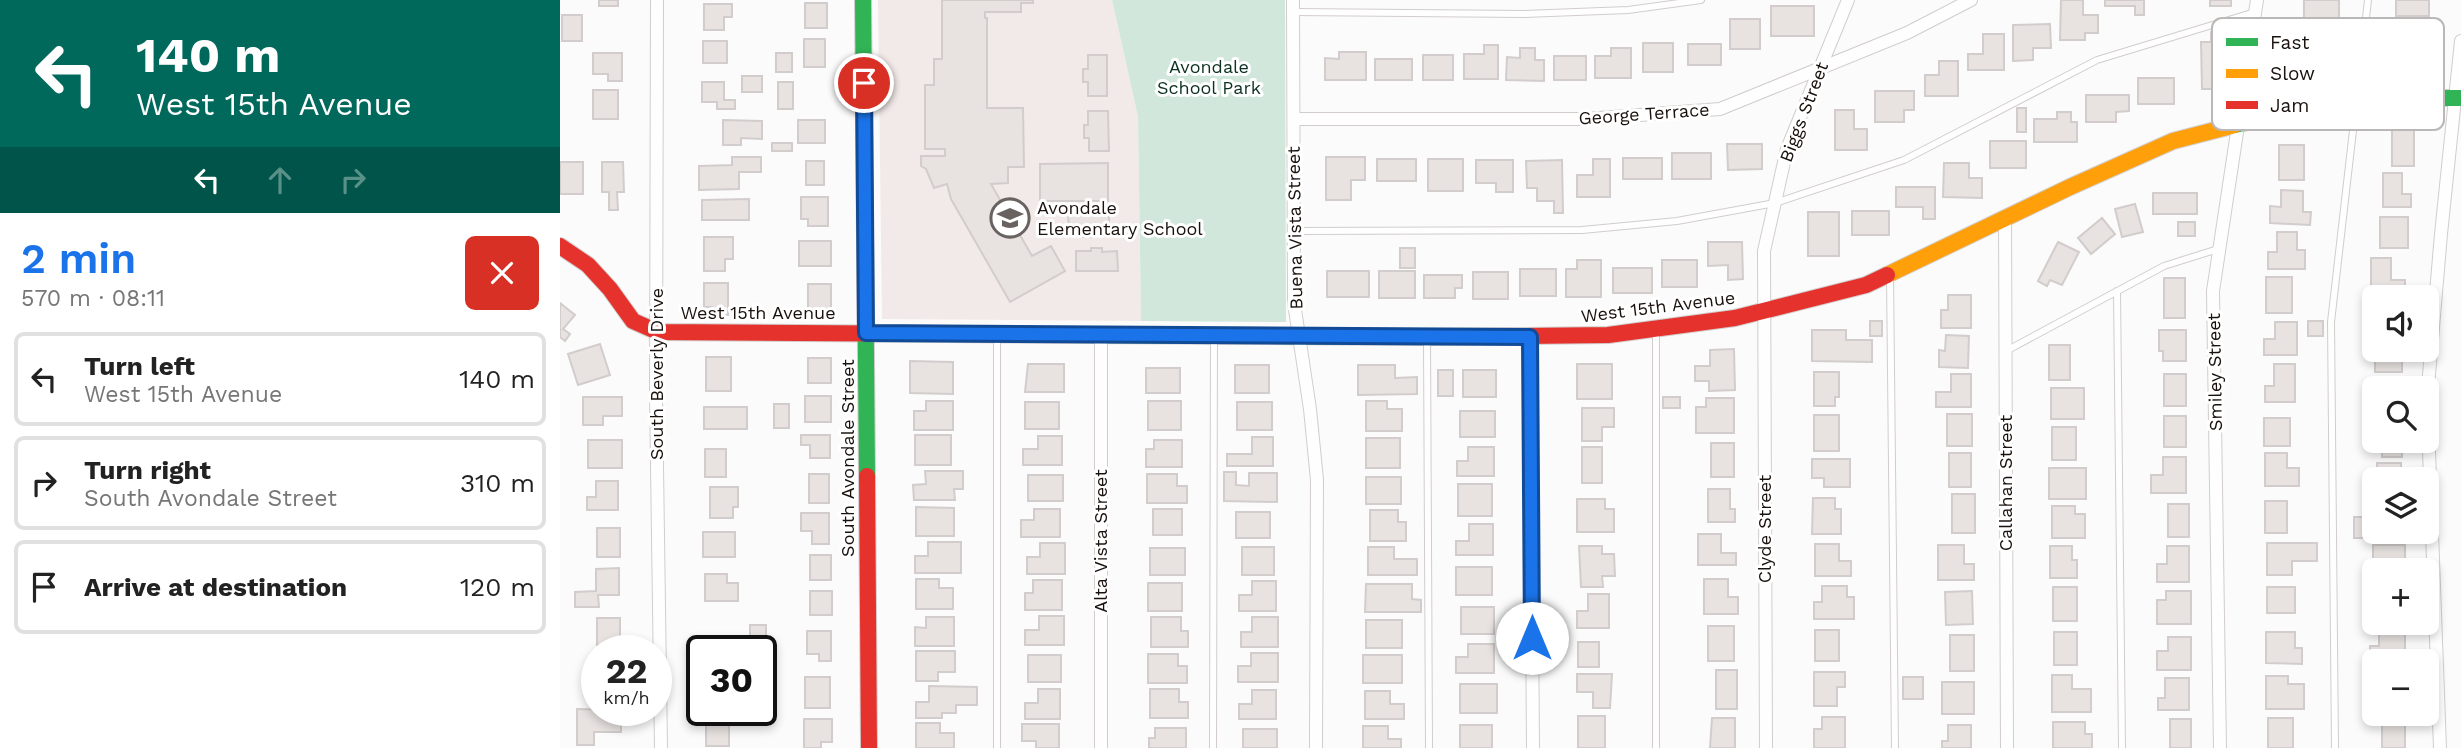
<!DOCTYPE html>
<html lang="en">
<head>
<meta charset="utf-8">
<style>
  :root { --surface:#fff; --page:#f6f6f6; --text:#222; --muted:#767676; --line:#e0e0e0; --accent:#1a73e8 }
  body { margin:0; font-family:"Work Sans",sans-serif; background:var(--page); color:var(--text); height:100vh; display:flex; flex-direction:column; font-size:26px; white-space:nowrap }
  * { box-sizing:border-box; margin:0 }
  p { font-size:23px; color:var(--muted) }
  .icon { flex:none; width:38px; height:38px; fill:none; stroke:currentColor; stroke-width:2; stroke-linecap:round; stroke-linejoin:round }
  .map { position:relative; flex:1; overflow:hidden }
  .panel { display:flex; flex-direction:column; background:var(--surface); width:560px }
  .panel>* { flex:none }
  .top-card { background:#00695c; color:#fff; overflow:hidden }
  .controls { position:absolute; left:1802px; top:285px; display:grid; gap:14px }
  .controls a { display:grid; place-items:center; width:77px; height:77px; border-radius:10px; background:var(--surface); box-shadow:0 4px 10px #0003; font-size:35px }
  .speed { position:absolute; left:21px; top:635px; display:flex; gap:14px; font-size:35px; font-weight:700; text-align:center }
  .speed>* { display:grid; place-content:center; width:91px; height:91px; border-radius:50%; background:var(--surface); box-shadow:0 4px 10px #0003; line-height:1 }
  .speed small { font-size:18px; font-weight:400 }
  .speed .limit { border:4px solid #111; border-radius:10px; background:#fff; color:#111 }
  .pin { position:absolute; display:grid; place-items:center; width:60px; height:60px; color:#fff; margin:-30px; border:4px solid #fff; border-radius:50%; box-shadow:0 2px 7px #0007 }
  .me { position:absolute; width:77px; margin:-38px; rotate:0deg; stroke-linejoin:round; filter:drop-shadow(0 0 5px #0008) }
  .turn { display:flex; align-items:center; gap:24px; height:147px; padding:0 21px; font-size:32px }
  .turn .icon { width:91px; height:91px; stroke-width:2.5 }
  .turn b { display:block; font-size:49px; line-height:60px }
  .lanes { display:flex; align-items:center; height:66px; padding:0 21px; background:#0003; justify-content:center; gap:35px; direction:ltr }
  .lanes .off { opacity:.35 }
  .round { display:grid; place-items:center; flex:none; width:74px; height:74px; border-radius:10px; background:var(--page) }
  .headline { display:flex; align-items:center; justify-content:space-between; height:119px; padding:0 21px }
  h1 { font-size:42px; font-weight:600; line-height:52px; color:var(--accent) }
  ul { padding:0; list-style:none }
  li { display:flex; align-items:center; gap:21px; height:94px; margin:0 14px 10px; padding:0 7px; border:4px solid var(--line); border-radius:10px }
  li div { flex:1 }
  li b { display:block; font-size:26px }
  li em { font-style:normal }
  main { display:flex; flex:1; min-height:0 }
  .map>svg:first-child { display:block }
  .built { fill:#f2eae8 }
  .green { fill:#d2e7dc }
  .building { fill:#e8e3e1; stroke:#d2cdcc; stroke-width:2 }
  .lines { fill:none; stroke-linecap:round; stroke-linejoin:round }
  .lane-casing { stroke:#d2cdcc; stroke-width:8 }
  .street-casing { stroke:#d2cdcc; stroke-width:14 }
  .fast-casing { stroke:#d2cdcc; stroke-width:18 }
  .slow-casing { stroke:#d2cdcc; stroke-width:18 }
  .jam-casing { stroke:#d2cdcc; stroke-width:18 }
  .lane { stroke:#fefefe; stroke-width:6 }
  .street { stroke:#fefefe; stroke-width:12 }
  .fast { stroke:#30b455; stroke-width:16 }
  .slow { stroke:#ff9f0a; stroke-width:16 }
  .jam { stroke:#e5322d; stroke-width:16 }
  .route-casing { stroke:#114b97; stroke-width:18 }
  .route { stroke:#1a73e8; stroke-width:12 }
  .labels { text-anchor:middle; stroke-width:6; stroke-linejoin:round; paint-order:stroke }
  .park-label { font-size:18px; fill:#0d3122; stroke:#fff }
  .street-label { font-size:18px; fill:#19110d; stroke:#fff }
  .poi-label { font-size:18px; fill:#19110d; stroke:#fff; text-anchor:start }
  .key { fill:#fff; stroke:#bab8b6; stroke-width:2 }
  .key-label { font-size:19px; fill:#19110d }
</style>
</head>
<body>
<main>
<section class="panel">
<div class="top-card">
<div class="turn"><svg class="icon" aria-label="left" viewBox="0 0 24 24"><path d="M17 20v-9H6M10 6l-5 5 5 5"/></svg><div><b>140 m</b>West 15th Avenue</div></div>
<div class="lanes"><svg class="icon" aria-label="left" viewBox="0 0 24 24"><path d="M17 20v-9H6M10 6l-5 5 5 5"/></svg><svg class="icon off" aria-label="ahead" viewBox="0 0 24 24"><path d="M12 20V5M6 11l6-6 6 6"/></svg><svg class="icon off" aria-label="right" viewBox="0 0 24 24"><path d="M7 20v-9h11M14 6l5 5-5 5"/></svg></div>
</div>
<div class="headline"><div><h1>2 min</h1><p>570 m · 08:11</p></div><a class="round" style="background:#d93025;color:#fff"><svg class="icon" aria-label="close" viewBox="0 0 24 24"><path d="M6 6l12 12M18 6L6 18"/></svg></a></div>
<ul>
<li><svg class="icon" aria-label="left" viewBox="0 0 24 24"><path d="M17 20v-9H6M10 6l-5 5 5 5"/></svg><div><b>Turn left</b><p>West 15th Avenue</p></div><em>140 m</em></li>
<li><svg class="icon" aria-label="right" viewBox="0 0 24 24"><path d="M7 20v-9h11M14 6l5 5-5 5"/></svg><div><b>Turn right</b><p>South Avondale Street</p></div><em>310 m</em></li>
<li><svg class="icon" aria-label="arrive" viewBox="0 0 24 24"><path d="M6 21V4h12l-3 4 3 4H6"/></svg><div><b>Arrive at destination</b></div><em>120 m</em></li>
</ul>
</section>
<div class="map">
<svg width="1901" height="748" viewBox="0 0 1901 748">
  <rect width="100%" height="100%" fill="#fbfbfb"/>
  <!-- built -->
  <path class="built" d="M318 0H552L578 117 581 321 322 319Z"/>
  <!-- green -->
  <path class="green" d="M552 0H725L726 322 581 321 578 117Z"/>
  <!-- building -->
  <path class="building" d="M39 0H58V6H39Z
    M382 0H473V3H461V12H425V18H427V108H463L464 167H448V183L431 184 472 256 491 246 505 271 450 302 391 199 387 184 374 188 366 169 361 166V156H385V149H365V85H374V59H382Z
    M1501 0H1523V15H1538V33H1525V40H1500Z
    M1545 0H1584V15H1575V6H1545Z
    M1650 0H1671V6H1650Z
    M1744 0H1779V21H1763V29H1744Z
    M1836 0H1869V16H1836Z
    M245 3H267V28H245Z
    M144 4H172V17H164V30H144Z
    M1211 6H1254V36H1211Z
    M2 15H22V41H2Z
    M1170 19H1200V49H1170Z
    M1490 24 1491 48H1473V60L1453 61V25Z
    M1668 31V66H1652V89H1642L1641 42H1651V32Z
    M1423 34H1444V70H1408V54H1423Z
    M244 39H265V67H244Z
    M143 41H167V63H143Z
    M1083 43H1113V72H1083Z
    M1128 44H1161V65H1128Z
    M924 45H938V79H904V54H924Z
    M960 48H975V60H984V81L946 80 947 57 960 58Z
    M1051 48H1071V78H1035V56H1051Z
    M779 52H806V80H765V58L779 59Z
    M33 53H62V81H48V74H33Z
    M216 53H232V72H216Z
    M528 55H547V96H528V82H523V69H528Z
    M863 55H893V80H863Z
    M994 56H1026V80H994Z
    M815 59H852V80H815Z
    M1379 61H1398V96H1365V75H1379Z
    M182 76H202V92H182Z
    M1578 78H1614V104H1578Z
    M142 82H164V100H175V109H157V102H142Z
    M218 82H233V109H218Z
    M33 90H58V119H33Z
    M1315 91H1354V110H1344V122H1315Z
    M1526 95H1569V111L1556 112V122H1526Z
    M1457 108H1466V132H1457Z
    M1275 110H1294V129H1307V150H1275Z
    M528 111H548L549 151H529V138H524V125H528Z
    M1497 112H1511V122H1517V142H1474V119H1497Z
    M163 120 202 121V139L181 138V145H163Z
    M238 120H265V143H238Z
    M1832 128H1854V166H1832Z
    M1430 141H1466V168H1430Z
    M212 143H232V151H212Z
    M1167 144H1202V169L1168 170Z
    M1719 145H1744V180H1719Z
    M1112 153H1151V179H1112Z
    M172 157H201V172H179V189L139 190V166L172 165Z
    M766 157H805V180H791V200H766Z
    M1063 158H1102V179H1063Z
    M817 159H856V181H817Z
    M868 159H903V191H868Z
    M1033 159H1050V197H1017V175H1033Z
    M916 160H953V192H936V183H916Z
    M1002 160 1003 213H994V201H977V188H967L966 161Z
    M246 161H264V185H246Z
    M0 162H23V194H0Z
    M42 162H63L64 192H57L58 210H49V192H42Z
    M548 163V201H480V164Z
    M1384 163H1409V178H1422V198L1383 197Z
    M1823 173H1842V194H1851V207H1823Z
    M1336 187H1375V219H1363V207H1336Z
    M1721 190 1743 191V212H1751L1750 225 1710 223V206L1721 207Z
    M1593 193H1637V214H1593Z
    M241 197H268V226H248V219H241Z
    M189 199V220H142V200Z
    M1575 204 1583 232 1562 237 1555 209Z
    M1292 211H1329V235H1292Z
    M1248 212H1279V256H1248Z
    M508 213H549V232H535V237H523V232H509Z
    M1820 217H1848V248H1820Z
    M1542 218 1555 234 1531 254 1518 238Z
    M1618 222H1635V236H1618Z
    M1717 232H1737V250H1745V269H1708V252H1717Z
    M144 237H173V259H165V271H144Z
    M239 241H271V266H239Z
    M1148 242H1182L1183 279 1168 280V265L1148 266Z
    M1498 242 1519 252 1502 285 1490 280 1487 286 1478 281Z
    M531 248H542V252L557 251 558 271H516V251H531Z
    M840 248H855V268H840Z
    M1811 258H1831V280H1845V291H1811Z
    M1017 260H1041V297H1006V269H1017Z
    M1102 260H1137V287H1102Z
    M1053 268H1092V293H1053Z
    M960 269H996V296H960Z
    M767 271H809V297H767Z
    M819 271H855V298H819Z
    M913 272H948V299H913Z
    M864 275H902V288H895V298H864Z
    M1706 277H1732V313H1706Z
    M1604 278H1625V318H1604Z
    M144 283H168V315H152V307H144Z
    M248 284H271V309H248Z
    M1388 295H1411V328H1381V310H1388Z
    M0 303 15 315 3 329 10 334 5 341 0 337Z
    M1310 321H1322V336H1310Z
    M1748 321H1763V336H1748Z
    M1715 322H1737V355H1704V339H1715Z
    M1252 330H1286V340H1312V362L1252 361Z
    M1599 330H1626V361H1603V351H1599Z
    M1386 335 1409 336 1408 368 1379 367V350L1385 351Z
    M40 344 50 375 18 385 8 354Z
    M1489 345H1510V380H1489Z
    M1174 349 1175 390 1149 391V381H1135V366H1150V350Z
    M1815 350H1842V372H1815Z
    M146 357H171V391H146Z
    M248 358H271V383H248Z
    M350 361 393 362V394L350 393Z
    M468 364H504V392H465Z
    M1017 364H1052V399H1017Z
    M1714 364H1735V402H1705V386H1714Z
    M675 365H709V393H675Z
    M798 365H835V378L857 377V394L798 395Z
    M586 368H620V393H586Z
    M878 370H893V396H878Z
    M903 370H936V397H903Z
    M1254 372H1279V397H1275V406H1254Z
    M1391 374H1411V407H1376V392H1391Z
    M1604 374H1626V406H1604Z
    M1809 381H1831V388H1815V415H1809Z
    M1491 388H1524V419H1491Z
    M245 396H271V422H245Z
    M23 397H62V416H43V425H23Z
    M1103 397H1120V408H1103Z
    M1146 398H1174V433H1136V407H1146Z
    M366 401H393V430H354V411H366Z
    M588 401H621V430H588Z
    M806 401H827V409H842V431H806Z
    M465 402H499V429H465Z
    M677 402H712V430H677Z
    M214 404H229V428H214Z
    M144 407H187V429H144Z
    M1022 408H1054V427H1042V441H1022Z
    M900 411H935V437H900Z
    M1387 414H1412V446H1387Z
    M1254 415H1279V451H1254Z
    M1604 416H1626V447H1604Z
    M1704 418H1730V446H1704Z
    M1492 427H1516V460H1492Z
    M241 435H270V458H250V445H241Z
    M355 435H391V465H355Z
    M478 436H502V465H463V449H478Z
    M692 437H713V466H667V454H692Z
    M806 438H840V468H806Z
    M28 440H62V468H28Z
    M594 440H622V467H586V449H594Z
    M1822 441H1842V457H1822Z
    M1151 443H1174V477H1151Z
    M908 447H934V476H897V461H908Z
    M1022 447H1042V483H1022Z
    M145 449H166V477H145Z
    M1389 453H1411V487H1389Z
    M1705 453H1727V468H1739V486H1705Z
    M1603 457H1626V493H1591V475H1603Z
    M1252 459H1290V487H1264V478H1252Z
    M1817 463H1841V480H1817Z
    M1489 468H1526V499H1489Z
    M365 471H403V489H394L395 500H354L353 485 366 484Z
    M664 472H676V485L689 486V473H717V502L664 501Z
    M249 474H269V503H249Z
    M587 474H617V486H627V503H587Z
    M468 475H503V501H468Z
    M806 477H841V504H806Z
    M36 481H58V510H27V497H36Z
    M1805 482H1815V497H1805Z
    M898 484H932V516H898Z
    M150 487H178V507H173V518H150Z
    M1148 489H1170V509H1175V522H1148Z
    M1392 494H1415V533H1392Z
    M1253 498H1275V509H1281V534H1252Z
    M1017 499H1045V509H1054V532H1017Z
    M1705 501H1727V533H1705Z
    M1608 504H1629V537H1608Z
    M1492 506H1515V514H1525V538H1492Z
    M356 507 394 508V536H356Z
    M474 509H500V537H461V520H474Z
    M593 509H622V535H593Z
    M810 510H838V522H846V541H810Z
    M676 512H710V538H676Z
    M241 513H269V544H252V531H241Z
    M1794 517H1815V532H1843V538H1794Z
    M909 524H933V555H896V541H909Z
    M37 528H60V557H37Z
    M143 532H175V557H143Z
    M1138 534H1161V553H1176V565H1138Z
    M368 542H401V573H355V556H368Z
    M480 543H505V574H467V557H480Z
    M1707 543H1757V561H1732V575H1707Z
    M1255 544H1279V561H1291V576H1255Z
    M1378 545H1404V564H1414V580H1378Z
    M1813 545H1845V570H1815L1813 578Z
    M1019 546H1042V554H1054L1055 576H1042L1043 587H1021Z
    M1490 546H1512V560H1517V578H1490Z
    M1607 546H1629V582H1597V564H1607Z
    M682 547H714V575H682Z
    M808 547H834V559H857V575H808Z
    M590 548H625V575H590Z
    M250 555H271V580H250Z
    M896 567H932V595H896Z
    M59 568V595H38L39 607H15V592L36 591V569Z
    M145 574H167V583H178V601H145Z
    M356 579H379V588H393V609H356Z
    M1144 579H1168V597H1178V614H1144Z
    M473 580H502V610H465V593H473Z
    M692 581H716V611H679V595H692Z
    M588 583H622V611H588Z
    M806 584H852V599L861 600V612H805Z
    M1262 586H1287V597H1294V619H1254V602H1262Z
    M1493 587H1517V621H1493Z
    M1707 587H1735V613H1707Z
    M250 591H272V615H250Z
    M1412 591 1413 624 1386 625 1385 592Z
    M1606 591H1631V624H1597V600H1606Z
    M1028 594H1049V628H1017V611H1028Z
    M901 607H934V634H901Z
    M479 616H504V645H465V630H479Z
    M366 617H394V646H355V627L366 628Z
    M591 617H621V631H628V647H591Z
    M692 617H718V647H681V632H692Z
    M37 618H60V645H37Z
    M806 620H842V648H806Z
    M190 625H206V657H201V651H190Z
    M1148 626H1174V661H1148Z
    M1819 629H1845V662L1810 663V646H1819Z
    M1255 630H1279V661H1255Z
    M247 631H271V661H259V654H247Z
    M1494 632H1517V665H1494Z
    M1706 632H1735V648H1742V664L1706 663Z
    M1390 635H1414V671H1390Z
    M1608 637H1631V670H1597V651H1608Z
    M1018 642H1039V667H1018Z
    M908 644H934V673H896V657H908Z
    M356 651H395V672H378V681H356Z
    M691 653H718V682H678V666H691Z
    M588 654H618V666H627V683H588Z
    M468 655H501V682H468Z
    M803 655H842V683H803Z
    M33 667H37V700H34Z
    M1156 670H1177V709H1156Z
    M1254 672H1285V687H1277V706H1254Z
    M1017 674H1052L1050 708H1033V692H1017Z
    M1492 675H1512V689H1531V712H1492Z
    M1706 676H1728V684H1744V709H1706Z
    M245 677H270V708H245Z
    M1343 677H1363V699H1343Z
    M1605 678H1629V710H1598V698H1605Z
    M1382 682H1414V714H1382Z
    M900 684H937V713H900Z
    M369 686 417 687V705H396V713H382V718H356V702H369Z
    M478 689H500V719H465V703H478Z
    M590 689H619V702H628V718H590Z
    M692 690H716V719H679V704H692Z
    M805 691H830V704H844V719H805Z
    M17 709 61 710V732H34V745H17Z
    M146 714H169V746H146Z
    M1822 714H1845V748H1822Z
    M1018 716H1045V748H1018Z
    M1262 717H1285V748H1254V729H1262Z
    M1152 718H1175V748H1150Z
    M1708 718H1733V748H1708Z
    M244 719H272V742H261V748H244Z
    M1610 719H1631V748H1610Z
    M1493 722H1525V734H1532V748H1493Z
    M356 723H380V733H394V748H356Z
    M462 724H499V748H476V741H462Z
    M900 725H932V748H900Z
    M1388 725H1411V748H1382V741H1388Z
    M803 726H828V739H841V748H803Z
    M595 728H626V748H589V738H595Z
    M683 729H717V748H683Z"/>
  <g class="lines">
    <!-- lane casing -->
    <g class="lane-casing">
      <path id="lane" d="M734 12 964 14 1068 10 1141 0
        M734 231 1022 230 1117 221 1215 203 1344 160 1537 60 1695 12
        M1330 275 1335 748
        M1557 291 1562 748
        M1096 331V748
        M437 335V748
        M867 339 869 748
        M1446 351 1604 266 1658 249
        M653 748 654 336
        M1775 748 1771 322 1808 0"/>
    </g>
    <!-- street casing -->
    <g class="street-casing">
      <path id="street" d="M97 0 96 395 101 748
        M733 0 734 303 750 409 757 480 756 748
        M734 119H1026L1160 109 1347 33 1411 0
        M1445 218 1447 748
        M970 337 973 748
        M541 748V334
        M1206 748 1204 251 1227 149 1288 0
        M1660 748 1653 291 1697 0
        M1880 748 1867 398 1881 234 1901 41"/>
    </g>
    <!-- fast casing -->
    <g class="fast-casing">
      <path id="fast" d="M303 0 307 476
        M1675 125 1741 109 1856 98H1901
        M526 335 862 337"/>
    </g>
    <!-- slow casing -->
    <g class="slow-casing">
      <path id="slow" d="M1327 275 1510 187 1613 141 1675 125"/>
    </g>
    <!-- jam casing -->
    <g class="jam-casing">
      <path id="jam" d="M0 246 28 265 50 289 73 321 98 332 526 335
        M862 337 1048 335 1175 318 1306 285 1327 275
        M307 476 309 748"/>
    </g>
    <!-- lane -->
    <use href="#lane" class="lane"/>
    <!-- street -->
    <use href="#street" class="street"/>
    <!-- fast -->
    <use href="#fast" class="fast"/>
    <!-- slow -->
    <use href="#slow" class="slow"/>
    <!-- jam -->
    <use href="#jam" class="jam"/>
  </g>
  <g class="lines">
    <!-- route casing -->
    <g class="route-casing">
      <path id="route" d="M304 83 306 333 970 337 972 638"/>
    </g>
    <!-- route -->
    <use href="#route" class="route"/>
  </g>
  <!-- icons -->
  <defs>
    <g id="school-ring" transform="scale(2.0125)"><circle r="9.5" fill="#fff" stroke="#686360" stroke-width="1.5"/><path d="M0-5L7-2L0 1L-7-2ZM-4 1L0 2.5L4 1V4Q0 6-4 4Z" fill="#686360"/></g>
  </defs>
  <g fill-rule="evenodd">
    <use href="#school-ring" x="450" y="218"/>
  </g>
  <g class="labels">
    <!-- park labels -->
    <g class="park-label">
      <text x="649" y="73">Avondale<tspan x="649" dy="21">School Park</tspan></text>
    </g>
    <!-- street labels -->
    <g class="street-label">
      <text transform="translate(1244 112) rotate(-69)" y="6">Biggs Street</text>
      <text transform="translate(1084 114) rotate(-4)" y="6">George Terrace</text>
      <text transform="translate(735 228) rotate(-91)" y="6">Buena Vista Street</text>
      <text transform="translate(1098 307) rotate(-7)" y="6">West 15th Avenue</text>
      <text x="198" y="319">West 15th Avenue</text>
      <text transform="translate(1655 372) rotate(-91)" y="6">Smiley Street</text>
      <text transform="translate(97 374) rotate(-90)" y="6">South Beverly Drive</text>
      <text transform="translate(288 458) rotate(-90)" y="6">South Avondale Street</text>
      <text transform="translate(1446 483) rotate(-90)" y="6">Callahan Street</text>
      <text transform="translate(1205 529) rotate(-90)" y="6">Clyde Street</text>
      <text transform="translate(541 541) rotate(-90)" y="6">Alta Vista Street</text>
    </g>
    <!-- poi labels -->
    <g class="poi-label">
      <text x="477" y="214">Avondale<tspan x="477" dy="21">Elementary School</tspan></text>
    </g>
  </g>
  <!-- legend -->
  <rect x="1652" y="18" width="232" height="112" rx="10" class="key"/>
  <rect x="1666" y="38" width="32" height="8" fill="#30b455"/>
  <rect x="1666" y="69" width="32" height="9" fill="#ff9f0a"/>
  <rect x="1666" y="101" width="32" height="8" fill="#e5322d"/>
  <g class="key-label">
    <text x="1710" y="49">Fast</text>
    <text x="1710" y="80">Slow</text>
    <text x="1710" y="112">Jam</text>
  </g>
</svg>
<div class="controls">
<a><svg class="icon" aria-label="sound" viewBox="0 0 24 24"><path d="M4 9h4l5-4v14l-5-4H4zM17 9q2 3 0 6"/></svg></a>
<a><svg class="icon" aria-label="search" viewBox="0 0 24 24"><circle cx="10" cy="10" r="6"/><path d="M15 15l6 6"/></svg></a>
<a><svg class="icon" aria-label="layers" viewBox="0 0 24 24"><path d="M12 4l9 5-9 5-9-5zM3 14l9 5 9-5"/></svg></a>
<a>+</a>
<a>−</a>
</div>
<div class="speed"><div>22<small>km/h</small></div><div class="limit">30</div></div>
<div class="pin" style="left:304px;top:83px;background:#d93025"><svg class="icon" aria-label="arrive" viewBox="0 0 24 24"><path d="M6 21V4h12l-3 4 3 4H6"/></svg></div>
<svg class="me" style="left:972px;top:638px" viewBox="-20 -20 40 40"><circle r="19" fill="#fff"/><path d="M0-13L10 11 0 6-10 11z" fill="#1a73e8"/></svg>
</div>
</main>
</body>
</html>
